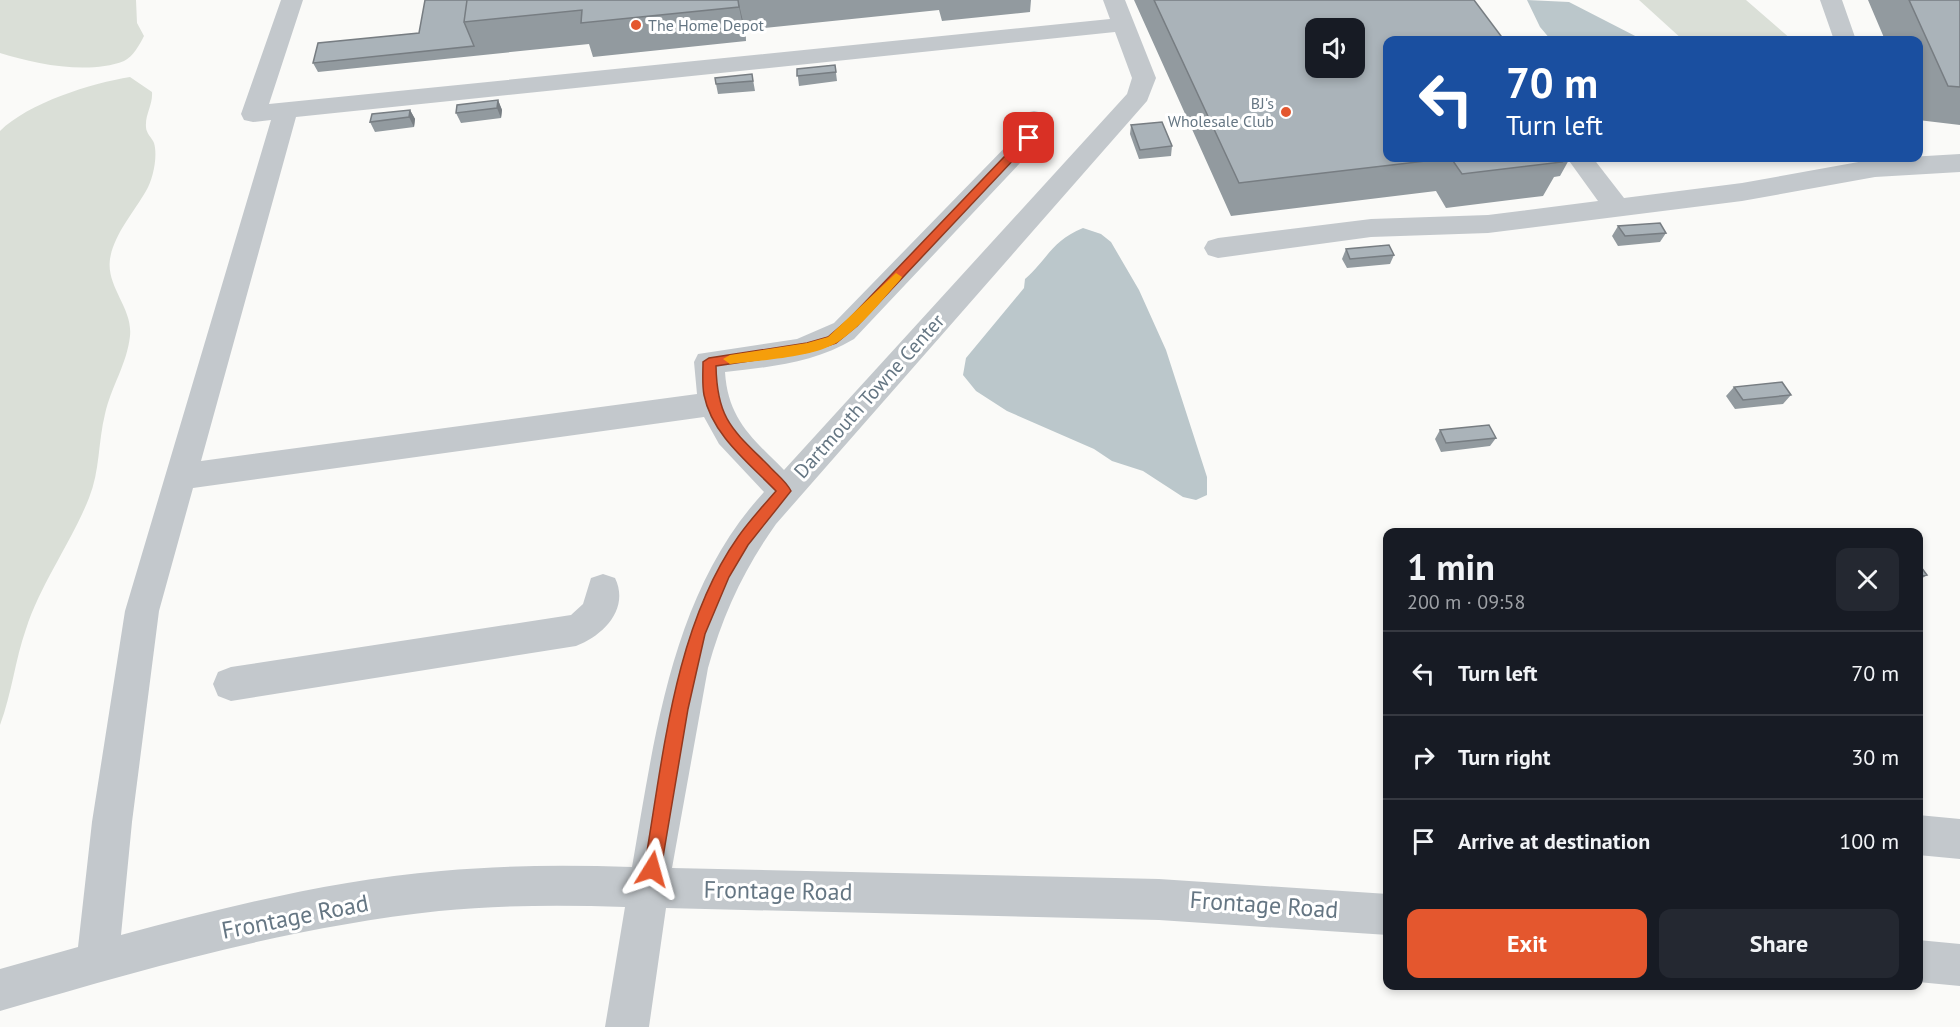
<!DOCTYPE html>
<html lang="en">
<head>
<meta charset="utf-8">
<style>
  :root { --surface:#171b24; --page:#242831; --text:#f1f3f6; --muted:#9ea1a6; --line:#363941; --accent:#e4572e }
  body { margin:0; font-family:"PT Sans",sans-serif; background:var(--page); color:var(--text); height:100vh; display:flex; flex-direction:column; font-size:22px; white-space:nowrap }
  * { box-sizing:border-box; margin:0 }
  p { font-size:20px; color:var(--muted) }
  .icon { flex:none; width:33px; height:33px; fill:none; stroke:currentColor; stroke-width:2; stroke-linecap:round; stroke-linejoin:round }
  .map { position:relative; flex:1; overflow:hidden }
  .side { position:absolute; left:1383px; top:528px; width:540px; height:462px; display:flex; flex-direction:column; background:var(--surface); border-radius:12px; box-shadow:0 3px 9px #0003 }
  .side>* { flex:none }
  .top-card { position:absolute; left:1383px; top:36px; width:540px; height:126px; border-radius:12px; box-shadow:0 3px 9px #0003; background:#1a4fa0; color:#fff; overflow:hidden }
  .buttons { position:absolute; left:1305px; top:18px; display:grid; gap:12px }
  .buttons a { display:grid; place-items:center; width:60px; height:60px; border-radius:12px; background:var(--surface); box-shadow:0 3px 9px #0003; font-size:30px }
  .pin { position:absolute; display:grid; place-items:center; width:51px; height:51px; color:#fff; margin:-26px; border-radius:12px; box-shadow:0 3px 9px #0006 }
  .me { position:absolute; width:66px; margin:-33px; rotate:8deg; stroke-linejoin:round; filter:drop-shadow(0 0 4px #0008) }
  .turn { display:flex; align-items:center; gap:21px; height:126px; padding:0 24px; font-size:27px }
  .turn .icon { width:78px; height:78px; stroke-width:2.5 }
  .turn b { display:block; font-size:42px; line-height:51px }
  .round { display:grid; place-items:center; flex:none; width:63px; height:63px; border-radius:12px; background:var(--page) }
  .overview { display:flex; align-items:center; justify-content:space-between; height:102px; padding:0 24px }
  h1 { font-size:36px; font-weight:700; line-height:45px }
  .cta { display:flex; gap:12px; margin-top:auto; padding:12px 24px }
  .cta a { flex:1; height:69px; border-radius:12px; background:var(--accent); color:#fff; font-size:24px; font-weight:700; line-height:69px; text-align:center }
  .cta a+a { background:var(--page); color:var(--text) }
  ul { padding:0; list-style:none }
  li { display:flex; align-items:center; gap:18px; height:84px; padding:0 24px; border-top:2px solid var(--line) }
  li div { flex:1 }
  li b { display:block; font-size:22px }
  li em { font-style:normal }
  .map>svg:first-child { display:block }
  .green { fill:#dadfd7 }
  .water { fill:#bbc7cb }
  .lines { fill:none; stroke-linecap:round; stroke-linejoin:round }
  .minor { fill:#c3c8cc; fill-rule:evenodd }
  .wall { fill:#929a9f }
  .shaded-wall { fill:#777d82 }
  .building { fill:#aab3b9; stroke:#777d82; stroke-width:1.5; fill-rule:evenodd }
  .route { fill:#e4572e; stroke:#94391e; stroke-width:1.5 }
  .slow { fill:#f59e0b }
  .poi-dot { fill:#e4572e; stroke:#fff; stroke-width:2 }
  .labels { text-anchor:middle; stroke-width:6; stroke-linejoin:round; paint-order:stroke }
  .far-poi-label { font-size:16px; fill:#657683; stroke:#fff; text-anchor:start }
  .street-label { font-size:20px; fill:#657683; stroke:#fff }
  .near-street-label { font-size:24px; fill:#657683; stroke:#fff }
</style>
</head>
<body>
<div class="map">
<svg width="1960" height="1027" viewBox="0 0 1960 1027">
  <rect width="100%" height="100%" fill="#fafaf8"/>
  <!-- green -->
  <path class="green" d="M0 0H136L137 23 144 36C140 44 133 57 124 61 88 75 35 64 0 53Z
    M1639 0H1746L1792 40H1683Z
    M130 77 152 92C153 105 145 114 146 127 146 133 152 138 154 143 158 156 153 180 146 191 134 212 114 234 110 259 106 287 133 308 130 336 127 364 111 387 105 414 98 442 100 471 89 498 72 541 40 585 26 629 15 660 12 693 0 725V131C28 103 92 83 130 77Z"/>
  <!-- water -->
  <path class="water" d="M1527 0 1569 2 1643 40H1551L1540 27Z
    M1083 228 1101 234 1111 242 1139 290 1166 350 1207 477V495L1196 500 1183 497 1143 471 1112 461 1094 449 1007 411 976 391 963 375 966 358 1024 288 1025 279C1048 259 1051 241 1083 228Z"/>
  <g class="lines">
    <!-- minor -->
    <path class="minor" d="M281 0H303L269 104 1110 19 1103 0H1125L1156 78 1147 101 776 524C744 569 723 614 708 668L672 868 1159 879 1388 894V935L1159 920 666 908 649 1027H605L625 907C563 905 501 905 439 911 289 927 144 969 0 1011V969L78 947 92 822 125 611 271 120 253 122 244 120 241 114ZM1115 32 1132 78 1127 94 784 470C752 438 728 419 725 372 770 367 814 363 854 339L1038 144C1044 134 1050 124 1043 113L1034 111 1025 113 1019 133 834 323 797 339 698 354 694 362 697 394 201 461 296 117ZM704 417 719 444 764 492C671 593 655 737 632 867 568 865 505 865 441 871 333 880 226 907 121 935L132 822 159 611 193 488Z
      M1820 0H1842L1856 40H1834Z
      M1960 154V172L1875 177 1742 201 1488 233 1371 237 1218 258 1208 255 1204 248 1208 241 1218 238 1371 219 1488 215 1598 201 1567 158H1593L1624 198 1742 183 1875 159Z
      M603 574 615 578C630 609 603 636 576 646L231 701 218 696 213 684 218 672 231 667 571 615 583 604 591 578Z
      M1918 815 1960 819V859L1918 855Z
      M1918 940 1960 944V986L1918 982Z"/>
  </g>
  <!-- wall -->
  <path class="wall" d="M425 0H1031L1030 12 942 21 939 10 745 30 746 41 593 57 589 44 318 72 313 63 419 33Z
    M1134 0H1474L1388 158H1570L1560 176 1554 177 1543 196 1446 208 1436 191 1231 216Z
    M1868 0H1960V125L1918 120V40H1885Z
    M835 65 837 81 799 86 797 69Z
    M752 74 755 91 718 94 716 84Z
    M498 100 502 110 501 118 461 123 456 113Z
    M410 110 415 119 414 127 375 132 370 122Z
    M1131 125 1172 146 1171 156 1139 159 1130 134Z
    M1618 226 1666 233 1660 242 1618 246 1612 236Z
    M1346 249 1394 255 1390 264 1347 268 1342 259Z
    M1734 387 1791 395 1783 404 1735 409 1726 396Z
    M1440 430 1496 438 1490 446 1441 452 1435 439Z
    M1918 563 1927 575 1918 581Z"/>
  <!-- shaded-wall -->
  <path class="shaded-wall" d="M738 0 745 30 746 41 739 7Z
    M498 100 502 110 501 118 497 108Z
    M410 110 415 119 414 127 409 117Z"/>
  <!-- building -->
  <path class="building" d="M425 0H467L464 22 474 46 313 63 318 43 419 33Z
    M467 0H738L739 7 581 23 582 10 464 22Z
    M1154 0H1474L1504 40H1388V158H1559L1562 162 1462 174 1451 158 1239 183ZM1316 28H1354V68H1316Z
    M1909 0H1960V87L1948 86Z
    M835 65 836 72 797 76V69Z
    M752 74 753 81 716 84 715 78Z
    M498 100 497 108 456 113 457 105Z
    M410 110 409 117 370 122 372 114Z
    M1162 122 1172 146 1140 150 1131 125Z
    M1660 223 1666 233 1625 236 1618 226Z
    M1389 245 1394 255 1350 259 1346 249Z
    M1782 382 1791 395 1743 400 1734 387Z
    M1489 425 1496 438 1446 443 1440 430Z
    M1918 563 1927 575 1918 577Z"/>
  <!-- route -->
  <path class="route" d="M1025 135 1034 138 857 326 836 343 808 352 716 366C717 420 733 430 769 466 776 474 786 481 791 491L748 545 729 577 705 634 688 709 661 869 658 875 652 877 646 875 644 869C663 761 673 629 738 537 749 521 763 506 776 491 749 463 712 435 704 395 702 385 703 373 703 362L709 358 807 343 828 337 849 319Z"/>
  <!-- slow -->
  <path class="slow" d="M896 273 902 277 900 280C881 301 862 326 838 342 812 358 760 360 730 364L723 359 730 355 807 343 828 337Z"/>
  <!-- markers -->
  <g class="poi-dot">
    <circle cx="636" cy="25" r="6"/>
    <circle cx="1286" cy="112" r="6"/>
  </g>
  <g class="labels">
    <!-- far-poi labels -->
    <g class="far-poi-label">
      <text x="648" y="31">The Home Depot</text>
      <text x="1274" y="109" text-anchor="end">BJ's<tspan x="1274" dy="18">Wholesale Club</tspan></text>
    </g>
    <!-- street labels -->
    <g class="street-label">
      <text transform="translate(869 396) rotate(-48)" y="7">Dartmouth Towne Center</text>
    </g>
    <!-- near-street labels -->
    <g class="near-street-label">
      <text transform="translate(778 891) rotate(1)" y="8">Frontage Road</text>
      <text transform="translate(1264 905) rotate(4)" y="8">Frontage Road</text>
      <text transform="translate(295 917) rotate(-11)" y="8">Frontage Road</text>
    </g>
  </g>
</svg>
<div class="buttons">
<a><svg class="icon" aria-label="sound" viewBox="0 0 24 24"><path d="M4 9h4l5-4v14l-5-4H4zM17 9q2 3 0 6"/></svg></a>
</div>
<div class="pin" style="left:1029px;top:138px;background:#d93025"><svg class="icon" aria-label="arrive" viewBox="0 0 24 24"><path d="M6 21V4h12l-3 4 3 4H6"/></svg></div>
<svg class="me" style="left:652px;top:869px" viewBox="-20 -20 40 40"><path d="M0-17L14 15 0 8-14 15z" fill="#e4572e" stroke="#fff" stroke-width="4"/></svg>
<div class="top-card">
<div class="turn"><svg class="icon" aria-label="left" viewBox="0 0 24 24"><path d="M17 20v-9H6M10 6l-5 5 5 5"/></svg><div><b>70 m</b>Turn left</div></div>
</div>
<section class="side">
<div class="overview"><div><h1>1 min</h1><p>200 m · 09:58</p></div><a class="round"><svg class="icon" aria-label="close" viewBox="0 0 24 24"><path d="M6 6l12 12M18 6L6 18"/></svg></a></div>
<ul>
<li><svg class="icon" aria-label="left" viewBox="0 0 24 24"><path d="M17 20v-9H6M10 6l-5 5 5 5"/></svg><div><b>Turn left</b></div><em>70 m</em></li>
<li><svg class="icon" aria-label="right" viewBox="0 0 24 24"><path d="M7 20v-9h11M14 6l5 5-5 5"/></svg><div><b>Turn right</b></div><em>30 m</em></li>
<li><svg class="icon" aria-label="arrive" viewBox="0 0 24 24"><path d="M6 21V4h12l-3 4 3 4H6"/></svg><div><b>Arrive at destination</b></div><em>100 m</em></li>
</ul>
<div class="cta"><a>Exit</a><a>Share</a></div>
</section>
</div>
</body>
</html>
